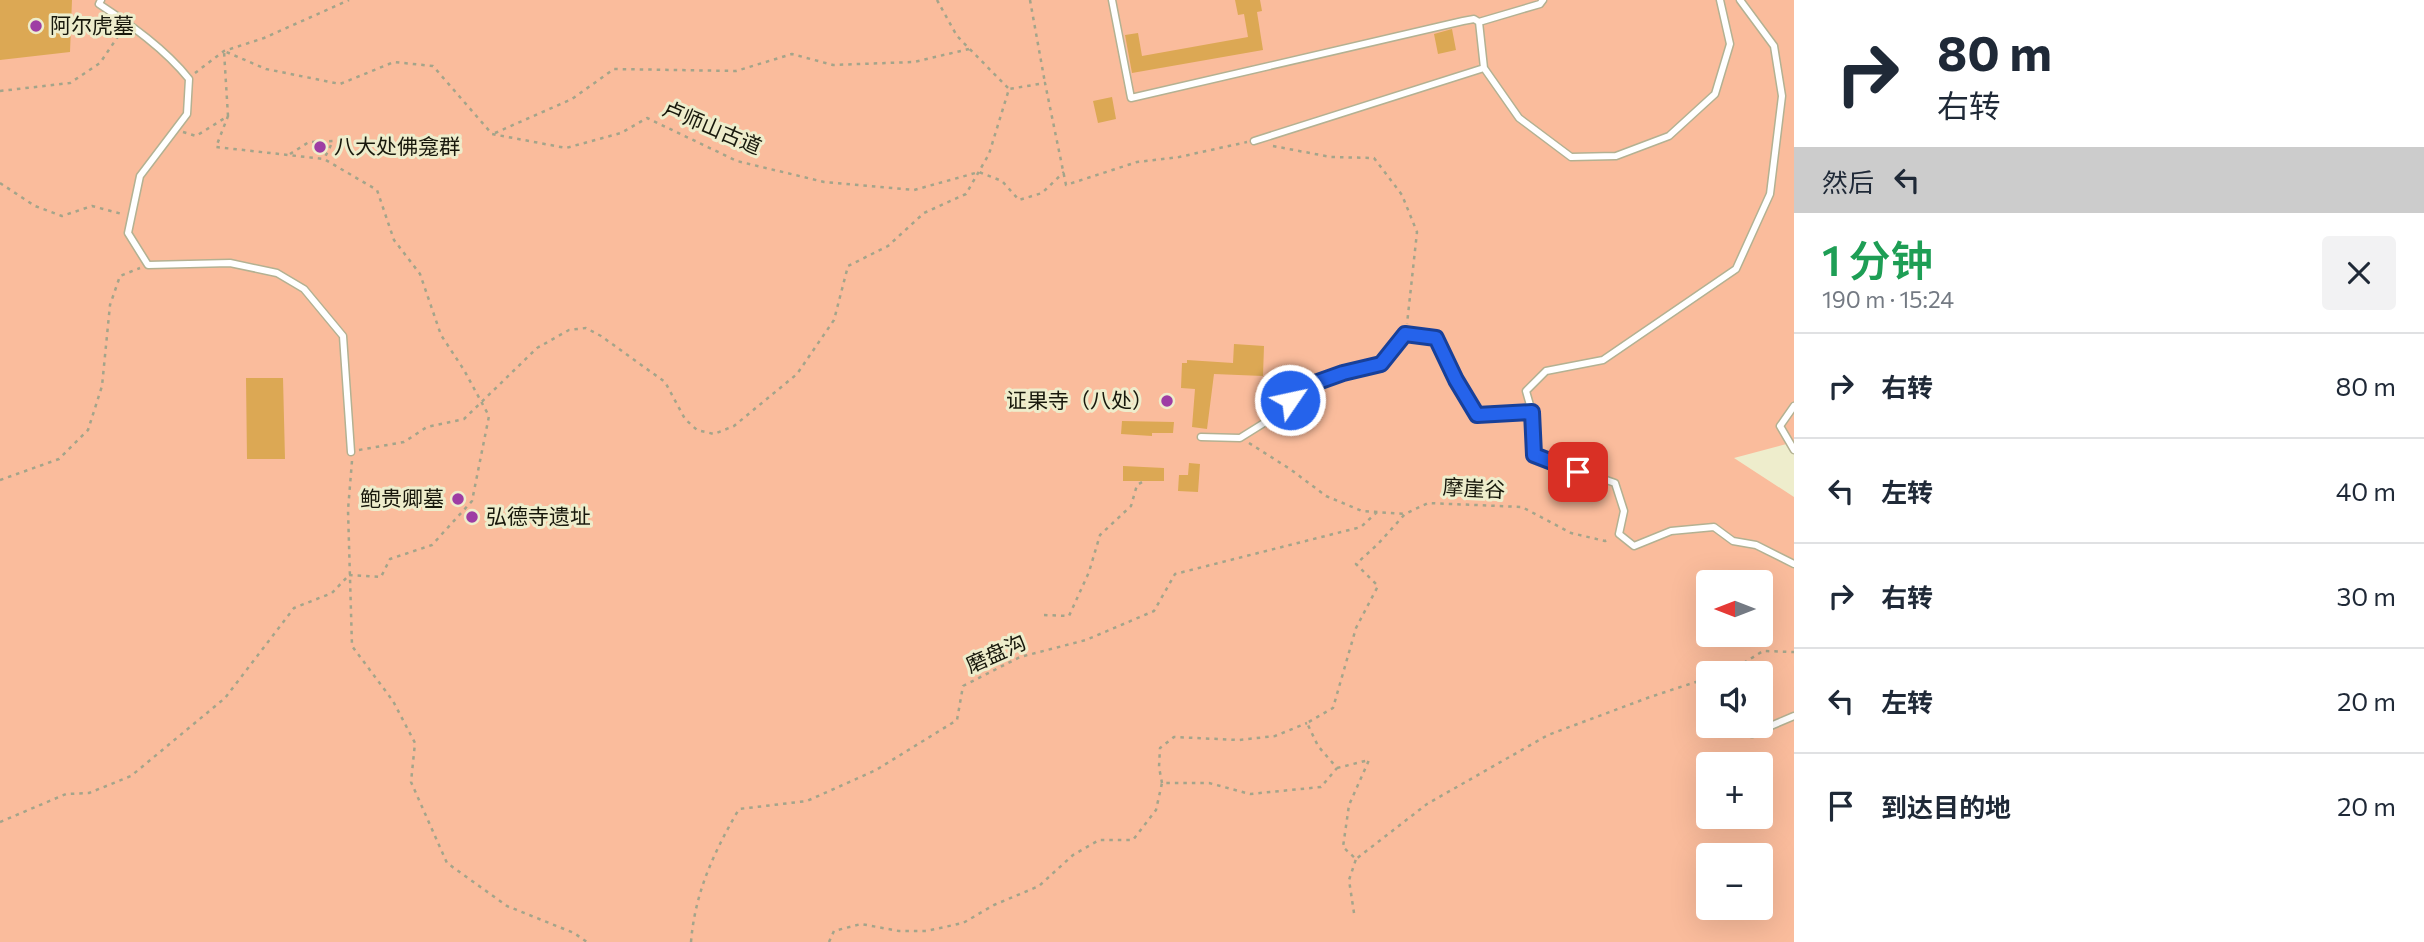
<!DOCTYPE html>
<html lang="zh">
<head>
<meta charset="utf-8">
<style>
  :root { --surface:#fff; --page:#f2f2f3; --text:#1f2937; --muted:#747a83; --line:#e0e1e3 }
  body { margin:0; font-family:Commissioner,"Noto Sans SC",sans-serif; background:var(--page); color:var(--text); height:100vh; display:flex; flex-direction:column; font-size:26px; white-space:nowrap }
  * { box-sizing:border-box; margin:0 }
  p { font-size:23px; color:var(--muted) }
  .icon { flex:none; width:38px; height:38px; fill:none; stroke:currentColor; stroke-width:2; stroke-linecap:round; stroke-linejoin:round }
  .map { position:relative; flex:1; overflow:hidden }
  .side { display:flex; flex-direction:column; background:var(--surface); width:630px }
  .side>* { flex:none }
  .guide { background:#fff; color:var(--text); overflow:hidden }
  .needle { width:46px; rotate:270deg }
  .buttons { position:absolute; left:1696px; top:570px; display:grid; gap:14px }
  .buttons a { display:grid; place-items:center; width:77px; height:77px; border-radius:7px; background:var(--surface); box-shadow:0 7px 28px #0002; font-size:35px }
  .pin { position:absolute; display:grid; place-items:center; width:60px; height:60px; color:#fff; margin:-30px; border-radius:14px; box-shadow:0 4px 10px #0006 }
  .me { position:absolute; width:77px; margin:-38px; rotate:56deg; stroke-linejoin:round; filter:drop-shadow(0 0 5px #0008) }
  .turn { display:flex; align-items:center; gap:24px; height:147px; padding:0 28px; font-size:32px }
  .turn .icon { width:91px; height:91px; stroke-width:2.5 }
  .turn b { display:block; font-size:49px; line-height:60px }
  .then { display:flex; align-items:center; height:66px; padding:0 28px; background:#0003; gap:14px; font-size:26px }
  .round { display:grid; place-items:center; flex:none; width:74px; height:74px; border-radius:7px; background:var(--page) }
  .headline { display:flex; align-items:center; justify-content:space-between; height:119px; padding:0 28px }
  h1 { font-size:42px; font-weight:600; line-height:52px; color:#1e9e55 }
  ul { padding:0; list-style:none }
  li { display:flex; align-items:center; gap:21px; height:105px; padding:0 28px; border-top:2px solid var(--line) }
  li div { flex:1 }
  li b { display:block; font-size:26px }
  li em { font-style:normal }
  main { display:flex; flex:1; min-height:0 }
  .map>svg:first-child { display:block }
  .green { fill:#fabc9c; fill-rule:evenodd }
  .building { fill:#dca854 }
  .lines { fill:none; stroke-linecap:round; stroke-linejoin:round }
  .service-casing { stroke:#b3b192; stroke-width:9 }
  .path { stroke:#a4a48a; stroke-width:2.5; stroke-dasharray:3.5 5; stroke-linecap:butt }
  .service { stroke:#fff; stroke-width:6 }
  .route-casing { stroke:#184099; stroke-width:18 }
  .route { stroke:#2563eb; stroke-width:12 }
  .poi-dot { fill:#9e3da4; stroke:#eeedcc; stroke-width:2.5 }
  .labels { text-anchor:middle; stroke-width:6; stroke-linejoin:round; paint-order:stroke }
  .poi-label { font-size:21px; fill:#18180c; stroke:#eeedcc; text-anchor:start }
  .street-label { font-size:21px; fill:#18180c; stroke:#eeedcc }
</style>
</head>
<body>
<main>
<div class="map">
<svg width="1794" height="942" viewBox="0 0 1794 942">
  <rect width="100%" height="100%" fill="#eeedcc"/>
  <!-- green -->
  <path class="green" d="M0 0H1794V442L1734 458 1794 497V942H0ZM1708 583H1760V635H1708ZM1708 674H1760V726H1708ZM1708 765H1760V817H1708ZM1708 856H1760V908H1708Z"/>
  <!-- building -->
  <path class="building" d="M0 0H72L70 52 0 60Z
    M1235 0H1260L1262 11 1257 12 1263 50 1132 73 1125 35 1138 33 1142 56 1248 37 1244 14 1238 15Z
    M1452 29 1456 50 1438 54 1434 34Z
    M1112 97 1116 119 1098 123 1093 101Z
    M1234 344 1264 346 1263 376 1214 374 1207 429 1192 427 1195 389 1181 388 1182 363H1187V360L1233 363Z
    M246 378H283L285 459H247Z
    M1122 421 1174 422 1173 433H1152V436L1121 434Z
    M1189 463 1200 464 1198 492 1178 491 1179 475H1188Z
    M1123 466 1164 468V481H1123Z"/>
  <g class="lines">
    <!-- service casing -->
    <g class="service-casing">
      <path id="service" d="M101 0 99 4C131 25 165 49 189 79L187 114 140 176 128 233 148 265 230 263 277 273 304 289 343 336 351 452
        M1112 0 1131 98 1463 21 1474 19 1479 22
        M1484 68 1479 22 1540 4 1543 0
        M1254 141 1484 68 1519 118 1571 157 1616 156 1669 136 1715 94 1730 44 1720 0
        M1794 406 1780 426 1794 450
        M1532 412 1526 391 1546 371 1603 360 1736 269 1770 194 1782 96 1774 46 1740 0
        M1201 437 1240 438 1280 413 1301 388 1343 373 1381 364 1405 334 1436 339 1456 380 1477 414 1532 412 1534 455 1615 483 1624 511 1619 534 1634 546 1671 531 1714 527 1733 541 1756 545 1794 564
        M1752 734 1794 716"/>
    </g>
    <!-- path -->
    <path class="path" d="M937 0 957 36 1009 89
      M1030 0 1045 83
      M195 73 224 51 264 38 349 0
      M0 91 70 83 100 63 121 32
      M228 116 224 51 266 69 340 84 394 62 433 66 492 134 566 148 621 133 647 118 737 161 824 182 914 190 979 172 1002 181 1019 200 1042 193 1064 172
      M183 132 196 136 228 116 216 147 324 159 377 190 394 240 420 274 441 335 464 370 489 416 472 501 432 545 390 559 381 577 349 575
      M495 133 572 99 614 69 736 71 792 54 833 65 914 62 969 49
      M1273 146 1331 157 1374 158 1402 195 1417 232 1407 324
      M290 154 309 142 333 141 324 159
      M0 183 35 206 62 216 92 206 122 214
      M1249 443 1290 469 1326 496 1362 511 1405 514
      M359 450 404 442 427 427 464 419 537 348 569 330 586 328 601 336 665 382 685 419 697 430 714 434 734 426 797 374 834 320 848 266 888 246 924 213 966 194 989 154 1009 89 1045 83 1066 185 1137 162 1179 157 1247 142
      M352 461 348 510 352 646 393 701 415 743 411 782 447 863 507 906 574 933 587 942
      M0 480 59 459 88 430 102 386 110 305 120 276 140 268
      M1044 615 1069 616 1089 572 1100 535 1131 506 1137 485 1144 481
      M1721 674 1731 671 1763 651 1794 652
      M1337 768 1369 760 1349 805 1343 847 1356 859 1427 804 1548 735 1650 697 1708 678
      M1162 783 1159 767 1160 748 1174 737 1239 740 1275 736 1307 723
      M0 822 66 794 89 793 131 776 225 698 294 608 332 593 349 575
      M1354 913 1349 880 1356 859
      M691 942C695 892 714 852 739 809L807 801 876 770 957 720 963 686 1020 657 1086 640 1154 611 1175 574 1361 527 1377 512
      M829 942 834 931 861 924 899 931H926L963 923 994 905 1039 886 1073 855 1099 840H1133L1156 810 1162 783H1209L1250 794 1321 787 1337 768 1318 746 1307 723 1333 708 1356 628 1378 586 1356 564 1378 544 1405 514 1428 503 1522 507 1571 533 1605 541 1610 539"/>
    <!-- service -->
    <use href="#service" class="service"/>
  </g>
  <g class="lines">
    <!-- route casing -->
    <g class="route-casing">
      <path id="route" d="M1290 400 1301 388 1343 373 1381 364 1405 334 1436 338 1456 380 1477 415 1532 412 1534 455 1578 472"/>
    </g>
    <!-- route -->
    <use href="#route" class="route"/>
  </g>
  <!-- markers -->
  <g class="poi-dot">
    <circle cx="36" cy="26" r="7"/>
    <circle cx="320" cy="147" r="7"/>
    <circle cx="1167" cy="401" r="7"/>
    <circle cx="458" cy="499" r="7"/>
    <circle cx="472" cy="517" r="7"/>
  </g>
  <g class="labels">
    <!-- poi labels -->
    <g class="poi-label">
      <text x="50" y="33">阿尔虎墓</text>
      <text x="334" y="154">八大处佛龛群</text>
      <text x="1153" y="408" text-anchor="end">证果寺（八处）</text>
      <text x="444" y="506" text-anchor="end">鲍贵卿墓</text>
      <text x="486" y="524">弘德寺遗址</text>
    </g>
    <!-- street labels -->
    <g class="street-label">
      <text transform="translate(712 128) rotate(23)" y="7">卢师山古道</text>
      <text transform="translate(1474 489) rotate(3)" y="7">摩崖谷</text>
      <text transform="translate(996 654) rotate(-24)" y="7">磨盘沟</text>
    </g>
  </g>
</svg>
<div class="buttons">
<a><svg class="needle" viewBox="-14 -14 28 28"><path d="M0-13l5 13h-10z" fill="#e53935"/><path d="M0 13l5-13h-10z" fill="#747a83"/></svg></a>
<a><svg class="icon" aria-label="sound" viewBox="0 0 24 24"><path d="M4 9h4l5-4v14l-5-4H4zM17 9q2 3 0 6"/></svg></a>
<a>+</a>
<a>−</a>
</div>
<div class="pin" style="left:1578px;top:472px;background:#d93025"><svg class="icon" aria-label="arrive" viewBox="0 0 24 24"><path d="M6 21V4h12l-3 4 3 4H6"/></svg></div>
<svg class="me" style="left:1290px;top:400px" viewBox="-20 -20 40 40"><circle r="17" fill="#2563eb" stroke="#fff" stroke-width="3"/><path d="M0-11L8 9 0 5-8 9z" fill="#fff"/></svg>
</div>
<section class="side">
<div class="guide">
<div class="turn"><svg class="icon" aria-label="right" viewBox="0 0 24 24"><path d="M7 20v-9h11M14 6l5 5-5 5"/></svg><div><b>80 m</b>右转</div></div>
<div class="then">然后<svg class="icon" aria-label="left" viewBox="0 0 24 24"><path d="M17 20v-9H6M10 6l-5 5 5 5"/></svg></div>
</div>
<div class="headline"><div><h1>1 分钟</h1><p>190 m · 15:24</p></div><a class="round"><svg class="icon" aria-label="close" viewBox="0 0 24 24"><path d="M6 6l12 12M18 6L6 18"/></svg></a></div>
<ul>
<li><svg class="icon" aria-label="right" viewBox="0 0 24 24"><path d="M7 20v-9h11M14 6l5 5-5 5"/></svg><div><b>右转</b></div><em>80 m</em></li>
<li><svg class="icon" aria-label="left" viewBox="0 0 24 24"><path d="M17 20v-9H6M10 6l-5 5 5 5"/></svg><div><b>左转</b></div><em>40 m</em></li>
<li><svg class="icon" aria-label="right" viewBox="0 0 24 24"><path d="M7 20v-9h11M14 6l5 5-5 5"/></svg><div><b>右转</b></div><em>30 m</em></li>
<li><svg class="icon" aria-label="left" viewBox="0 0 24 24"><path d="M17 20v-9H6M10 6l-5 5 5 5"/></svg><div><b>左转</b></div><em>20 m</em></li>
<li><svg class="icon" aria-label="arrive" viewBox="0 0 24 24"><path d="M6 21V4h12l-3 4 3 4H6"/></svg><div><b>到达目的地</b></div><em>20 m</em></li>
</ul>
</section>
</main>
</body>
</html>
